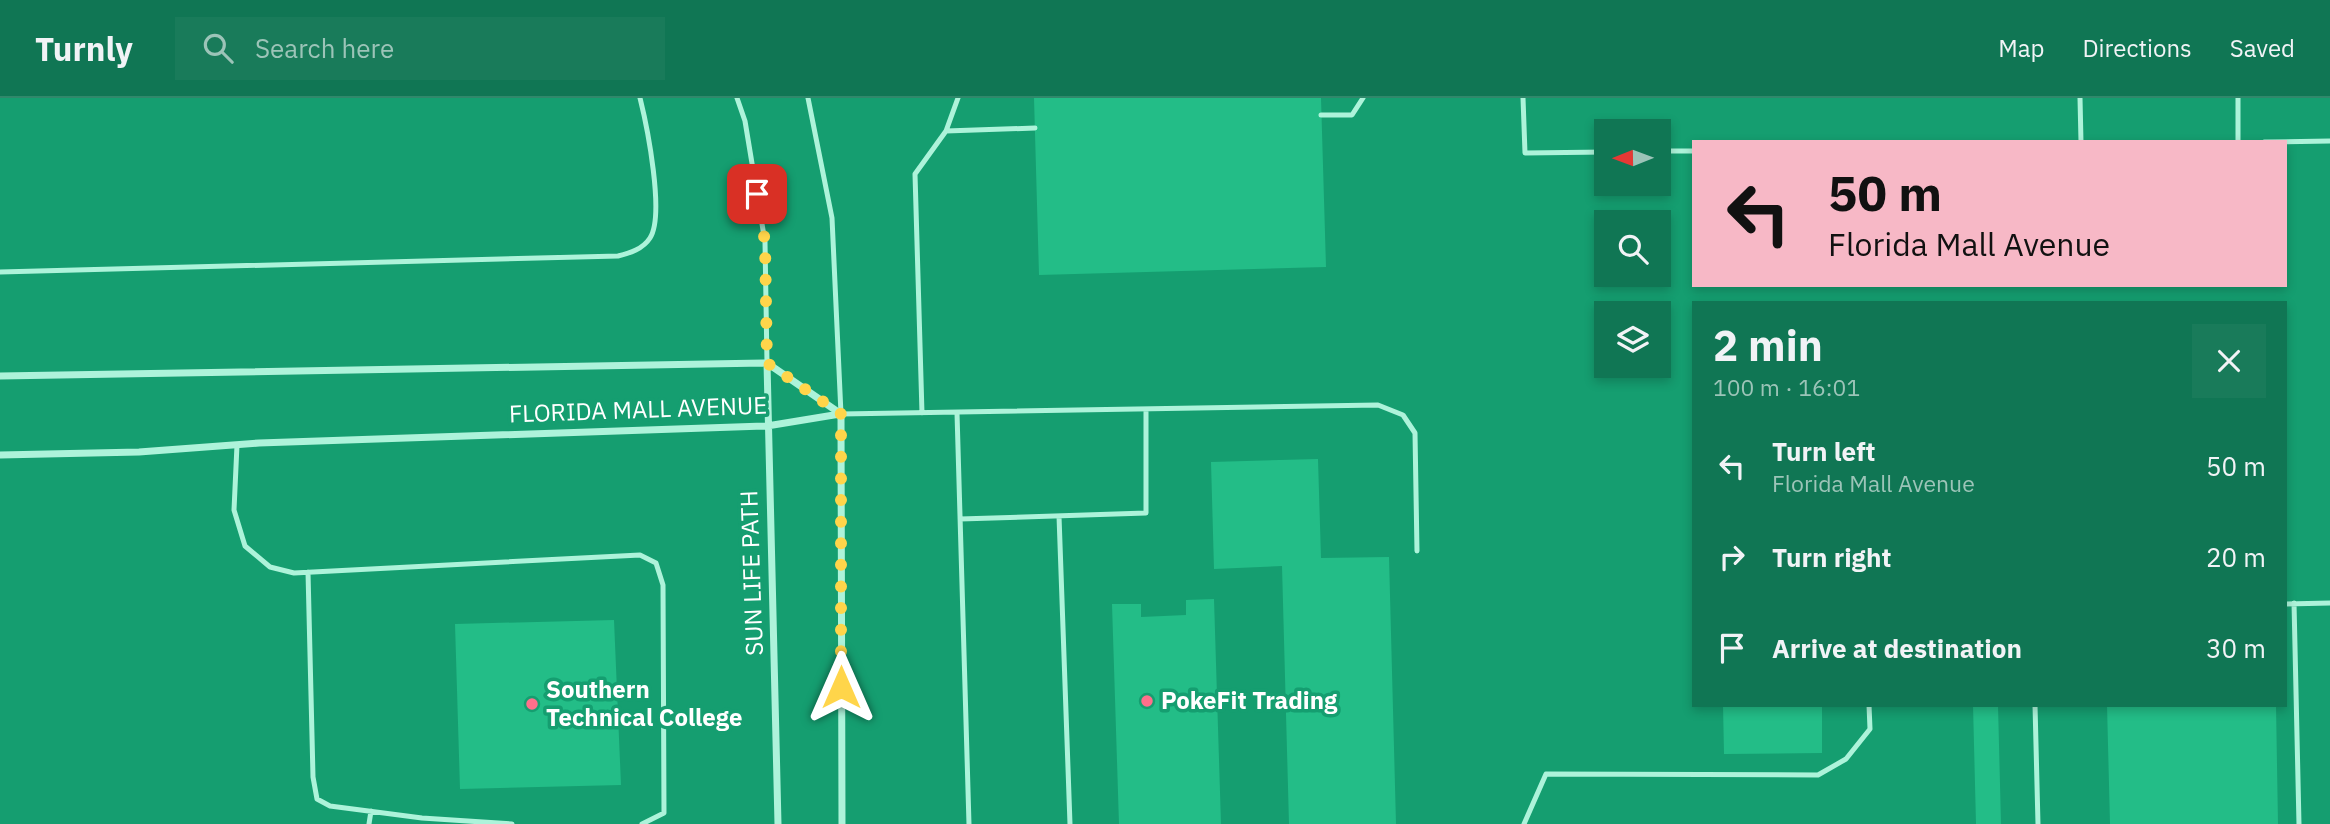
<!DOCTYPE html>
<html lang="en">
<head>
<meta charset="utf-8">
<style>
  :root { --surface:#107654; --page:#197b5a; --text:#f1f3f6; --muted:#9cc4b8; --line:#30886b }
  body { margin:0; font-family:"IBM Plex Sans",sans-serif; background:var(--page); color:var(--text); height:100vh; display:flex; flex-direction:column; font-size:26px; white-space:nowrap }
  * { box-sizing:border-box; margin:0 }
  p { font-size:23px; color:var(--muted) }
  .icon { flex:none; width:38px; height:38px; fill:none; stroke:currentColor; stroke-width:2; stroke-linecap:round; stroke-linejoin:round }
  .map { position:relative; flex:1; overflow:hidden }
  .details { position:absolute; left:1692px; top:203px; width:595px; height:406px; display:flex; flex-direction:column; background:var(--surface); border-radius:0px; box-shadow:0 4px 10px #0003 }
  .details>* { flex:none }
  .top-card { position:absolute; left:1692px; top:42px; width:595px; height:147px; border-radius:0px; box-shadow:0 4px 10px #0003; background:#f7b8c6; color:#111; overflow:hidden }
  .needle { width:46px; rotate:269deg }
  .fabs { position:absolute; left:1594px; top:21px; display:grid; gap:14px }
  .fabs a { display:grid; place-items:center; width:77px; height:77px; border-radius:0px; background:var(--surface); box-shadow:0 4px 10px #0003; font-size:35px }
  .pin { position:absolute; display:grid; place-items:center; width:60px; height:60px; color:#fff; margin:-30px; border-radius:14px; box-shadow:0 4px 10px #0006 }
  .me { position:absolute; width:77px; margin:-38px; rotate:0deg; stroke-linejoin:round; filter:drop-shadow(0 0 5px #0008) }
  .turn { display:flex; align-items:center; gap:24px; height:147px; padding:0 21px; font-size:32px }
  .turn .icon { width:91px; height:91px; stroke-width:2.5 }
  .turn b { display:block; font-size:49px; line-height:60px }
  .round { display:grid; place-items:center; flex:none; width:74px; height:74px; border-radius:0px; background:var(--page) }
  .headline { display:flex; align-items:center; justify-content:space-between; height:119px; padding:0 21px }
  h1 { font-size:42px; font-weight:700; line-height:52px }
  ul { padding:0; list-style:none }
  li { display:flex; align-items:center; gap:21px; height:91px; padding:0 21px }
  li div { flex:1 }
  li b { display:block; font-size:26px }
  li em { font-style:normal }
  header { display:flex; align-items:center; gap:42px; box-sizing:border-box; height:98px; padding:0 35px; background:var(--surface); border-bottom:2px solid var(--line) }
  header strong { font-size:33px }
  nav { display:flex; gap:38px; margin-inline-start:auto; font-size:24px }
  .search { width:490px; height:63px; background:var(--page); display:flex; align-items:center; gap:18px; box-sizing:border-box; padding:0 24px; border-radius:0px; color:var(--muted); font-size:26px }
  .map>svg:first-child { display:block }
  .building { fill:#23bd87 }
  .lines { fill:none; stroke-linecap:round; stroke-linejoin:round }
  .lane { stroke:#adf3da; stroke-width:5 }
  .street { stroke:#adf3da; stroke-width:7 }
  .route { stroke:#ffd54a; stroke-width:12; stroke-dasharray:0 21.6 }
  .poi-dot { fill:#ff6f8b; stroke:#159e70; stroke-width:2.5 }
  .labels { text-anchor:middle; stroke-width:7; stroke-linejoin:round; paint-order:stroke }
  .street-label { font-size:24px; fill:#fff; stroke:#159e70 }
  .poi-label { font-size:24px; font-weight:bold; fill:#fff; stroke:#159e70; text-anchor:start }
</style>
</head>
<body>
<header>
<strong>Turnly</strong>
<div class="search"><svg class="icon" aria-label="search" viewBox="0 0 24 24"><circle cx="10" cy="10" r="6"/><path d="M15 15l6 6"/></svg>Search here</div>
<nav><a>Map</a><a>Directions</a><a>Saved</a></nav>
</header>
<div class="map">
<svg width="2330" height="726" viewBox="0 0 2330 726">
  <rect width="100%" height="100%" fill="#159e70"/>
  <!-- building -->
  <path class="building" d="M1034 0H1321L1326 169 1039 177Z
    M1318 361 1321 460 1389 459 1396 726H1289L1282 468 1214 471 1211 364Z
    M1214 501 1221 726H1119L1112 506H1141V519L1186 517V502Z
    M614 522 621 687 460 691 455 526Z
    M1723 607H1822V655L1724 656Z
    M1973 607H1998L2001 726H1976Z
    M2107 607H2276L2278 726H2110Z"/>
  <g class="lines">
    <!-- lane -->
    <path class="lane" d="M737 0 745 23 765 144 767 265
      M808 0 832 120 841 316 1378 307 1403 317 1415 335 1417 453
      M1523 0 1525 55 1606 54
      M2080 0 2081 44
      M2238 0V44
      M1321 17H1352L1363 0
      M946 33 1035 30
      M2264 44 2330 43
      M1659 53H1694
      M0 174 618 158C630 155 643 151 650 140 665 117 647 28 640 0
      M922 315 915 76 946 33 958 0
      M957 315 969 726
      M237 347 234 412 245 448 270 469 294 475 640 457 656 465 663 487 664 715 642 726
      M1059 418 1070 726
      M960 421 1146 415V311
      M308 474 313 679 317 701 330 708 422 720 512 726
      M2294 505 2299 726
      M2286 506 2330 505
      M2035 607 2038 726
      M369 726 371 713
      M1524 726 1546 676 1818 677 1846 661 1870 631 1869 607"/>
    <!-- street -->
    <path class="street" d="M767 265 778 726
      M0 278 767 265 841 316
      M841 316 842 726
      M0 357 139 354 259 345 767 328 840 316"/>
  </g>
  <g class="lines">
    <!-- route -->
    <path class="route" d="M757 96 765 144 767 265 841 316V589"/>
  </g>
  <!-- markers -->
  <g class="poi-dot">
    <circle cx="1147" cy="603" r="7"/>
    <circle cx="532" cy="606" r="7"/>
  </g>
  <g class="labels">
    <!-- street labels -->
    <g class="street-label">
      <text transform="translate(638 312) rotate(-2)" y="8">FLORIDA MALL AVENUE</text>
      <text transform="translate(752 475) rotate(-92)" y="8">SUN LIFE PATH</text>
    </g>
    <!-- poi labels -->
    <g class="poi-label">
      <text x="546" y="600">Southern<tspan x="546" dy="28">Technical College</tspan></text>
      <text x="1161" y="611">PokeFit Trading</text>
    </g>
  </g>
</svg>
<div class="fabs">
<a><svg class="needle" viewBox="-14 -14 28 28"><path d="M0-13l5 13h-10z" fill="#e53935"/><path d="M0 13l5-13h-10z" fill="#9cc4b8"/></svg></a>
<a><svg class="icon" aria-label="search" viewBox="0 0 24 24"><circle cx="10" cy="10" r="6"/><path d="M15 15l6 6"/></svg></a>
<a><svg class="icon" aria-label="layers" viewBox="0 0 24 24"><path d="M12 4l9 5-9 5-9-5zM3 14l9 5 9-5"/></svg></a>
</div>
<div class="pin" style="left:757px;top:96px;background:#d93025"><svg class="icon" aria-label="arrive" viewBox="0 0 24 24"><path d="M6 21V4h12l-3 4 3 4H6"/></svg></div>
<svg class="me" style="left:841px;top:589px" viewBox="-20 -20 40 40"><path d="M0-17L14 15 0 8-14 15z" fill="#ffd54a" stroke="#fff" stroke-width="4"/></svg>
<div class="top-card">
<div class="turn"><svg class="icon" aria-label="left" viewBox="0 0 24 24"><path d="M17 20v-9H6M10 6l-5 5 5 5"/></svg><div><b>50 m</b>Florida Mall Avenue</div></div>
</div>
<section class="details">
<div class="headline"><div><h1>2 min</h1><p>100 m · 16:01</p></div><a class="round"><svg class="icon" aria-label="close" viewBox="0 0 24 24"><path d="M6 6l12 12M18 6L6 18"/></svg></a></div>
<ul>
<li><svg class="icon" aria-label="left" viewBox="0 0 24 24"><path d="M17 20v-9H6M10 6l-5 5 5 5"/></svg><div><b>Turn left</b><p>Florida Mall Avenue</p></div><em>50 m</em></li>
<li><svg class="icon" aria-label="right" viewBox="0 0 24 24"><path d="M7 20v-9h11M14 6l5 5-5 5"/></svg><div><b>Turn right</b></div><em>20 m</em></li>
<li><svg class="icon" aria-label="arrive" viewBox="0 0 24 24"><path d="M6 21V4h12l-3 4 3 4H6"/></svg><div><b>Arrive at destination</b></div><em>30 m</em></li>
</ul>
</section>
</div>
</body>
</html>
